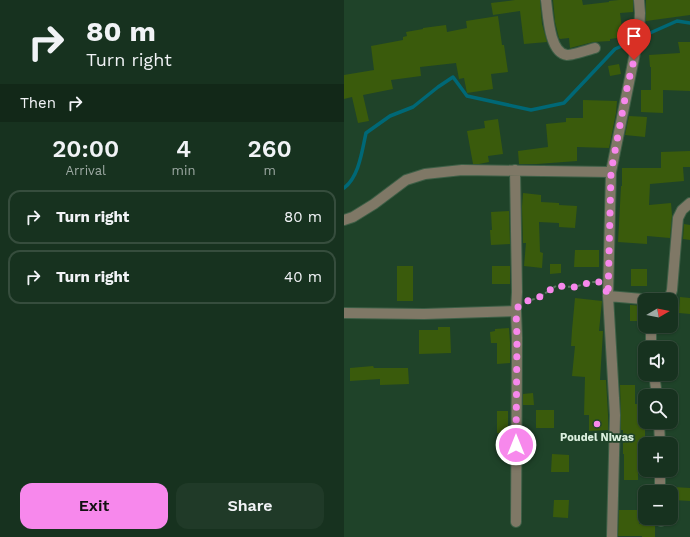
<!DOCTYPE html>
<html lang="en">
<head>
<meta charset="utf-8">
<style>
  :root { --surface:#17321f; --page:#203a28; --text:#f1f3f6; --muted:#9eaaa4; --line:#364d3d; --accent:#f788ec }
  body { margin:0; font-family:"Work Sans",sans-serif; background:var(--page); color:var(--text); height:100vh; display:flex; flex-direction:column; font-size:15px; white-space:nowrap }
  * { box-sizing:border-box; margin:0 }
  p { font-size:13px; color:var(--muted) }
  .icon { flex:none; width:22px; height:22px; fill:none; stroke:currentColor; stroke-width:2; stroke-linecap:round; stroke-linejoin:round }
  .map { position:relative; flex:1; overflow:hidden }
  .details { display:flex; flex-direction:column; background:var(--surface); width:344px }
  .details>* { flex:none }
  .hud { background:#17321f; color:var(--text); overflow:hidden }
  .needle { width:26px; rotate:80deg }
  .controls { position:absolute; left:294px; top:293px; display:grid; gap:8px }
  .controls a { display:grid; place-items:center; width:40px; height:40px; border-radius:8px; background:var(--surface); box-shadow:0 1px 3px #0004,0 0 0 1px var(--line); font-size:20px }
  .pin { position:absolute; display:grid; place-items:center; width:34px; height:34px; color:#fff; margin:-41px -17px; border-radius:50% 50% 50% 0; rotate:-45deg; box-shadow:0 0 4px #0007 }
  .pin .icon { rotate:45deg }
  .me { position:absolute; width:44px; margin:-22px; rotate:0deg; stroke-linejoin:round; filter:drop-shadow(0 0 3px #0008) }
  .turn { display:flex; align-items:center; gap:14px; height:84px; padding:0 20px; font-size:18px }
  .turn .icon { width:52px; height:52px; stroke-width:2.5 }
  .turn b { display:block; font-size:28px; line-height:34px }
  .then { display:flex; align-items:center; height:38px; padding:0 20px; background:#0003; gap:8px; font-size:15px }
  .eta { display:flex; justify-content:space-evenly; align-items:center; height:68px; text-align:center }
  .eta b { font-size:24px; font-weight:600; line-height:28px }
  .cta { display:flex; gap:8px; margin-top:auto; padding:8px 20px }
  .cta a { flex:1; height:46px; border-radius:12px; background:var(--accent); color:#111; font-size:16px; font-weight:600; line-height:46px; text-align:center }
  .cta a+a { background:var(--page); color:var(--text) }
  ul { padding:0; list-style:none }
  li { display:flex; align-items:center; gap:12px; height:54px; margin:0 8px 6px; padding:0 12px; border:2px solid var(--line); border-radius:12px }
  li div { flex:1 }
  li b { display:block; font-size:15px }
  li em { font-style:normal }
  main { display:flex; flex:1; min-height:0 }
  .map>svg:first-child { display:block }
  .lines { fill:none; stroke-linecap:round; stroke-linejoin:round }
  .stream { stroke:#006876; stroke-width:3.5 }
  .building { fill:#3a5b0c }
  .minor-casing { stroke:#3d5f46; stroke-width:12 }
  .path { stroke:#58775f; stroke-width:2; stroke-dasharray:3 2; stroke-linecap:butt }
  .minor { stroke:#7f7866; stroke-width:10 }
  .route { stroke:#f788ec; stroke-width:7; stroke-dasharray:0 12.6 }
  .poi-dot { fill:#f788ec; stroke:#1f4329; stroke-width:1.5 }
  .labels { text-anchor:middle; stroke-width:3.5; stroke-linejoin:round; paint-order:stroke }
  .poi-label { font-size:11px; font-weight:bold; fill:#dbefde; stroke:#1f4329 }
</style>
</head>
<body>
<main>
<section class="details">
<div class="hud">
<div class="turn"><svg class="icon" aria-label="right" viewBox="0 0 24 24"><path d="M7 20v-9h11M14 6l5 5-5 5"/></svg><div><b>80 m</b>Turn right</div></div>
<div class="then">Then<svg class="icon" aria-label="right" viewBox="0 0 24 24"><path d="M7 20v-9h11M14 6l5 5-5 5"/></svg></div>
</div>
<div class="eta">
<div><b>20:00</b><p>Arrival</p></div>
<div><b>4</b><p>min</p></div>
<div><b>260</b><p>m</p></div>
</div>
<ul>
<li><svg class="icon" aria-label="right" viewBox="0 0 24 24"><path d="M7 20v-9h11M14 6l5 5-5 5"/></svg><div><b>Turn right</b></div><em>80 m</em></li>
<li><svg class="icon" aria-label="right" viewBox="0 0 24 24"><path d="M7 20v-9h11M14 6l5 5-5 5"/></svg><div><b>Turn right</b></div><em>40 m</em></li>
</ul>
<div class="cta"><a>Exit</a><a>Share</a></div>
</section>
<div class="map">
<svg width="346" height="537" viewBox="0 0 346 537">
  <rect width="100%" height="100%" fill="#1f4329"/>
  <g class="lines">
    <!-- stream -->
    <path class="stream" d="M297 37 333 21 346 23
      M0 188C15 177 18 151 22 133L46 116 69 107 94 87 109 77 123 96 187 110 220 103 271 49 291 40"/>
  </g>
  <!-- building -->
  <path class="building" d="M171 0H196L198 24 203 42 180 44 176 11 149 15 147 3Z
    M209 0H238L239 5 265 2V1L275 0H289V12L276 13 279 37 266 39V41L249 42 226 48 225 38 216 39 215 38 211 22Z
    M302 0H346V15L302 21Z
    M154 16 158 45H160L164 72 147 74 149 89 123 93 120 78 115 79 112 63 76 67 77 76 47 80 49 89 19 95 25 121 14 123 8 97 0 99V75L30 70 27 46 59 40V37L63 36 62 32 79 29V28L102 25 103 32 123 28 122 21Z
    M334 42H346V91L319 90V113L297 112V90H307V67H306L305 55 336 53Z
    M275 64 277 74 266 76 264 66Z
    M239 100 273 101 272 113 265 148 233 147V161L193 164H175L174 151 204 147 202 124 222 122V118H239Z
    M285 116 303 117 301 137 281 135Z
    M154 119 159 154 144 156 145 162 135 164H129L123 131 141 128 140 121Z
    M346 151V167H339L340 181 306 184 305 205 327 203 328 215 326 238 303 236V244L274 242 276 205 277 186H278V168H317V152Z
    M179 193 197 195V202L215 203V205L233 206 231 228 215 227V223L195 222 196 252 199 253 198 268 180 266 182 243H179L178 207Z
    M165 211 166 244 147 245 146 230H148L147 212Z
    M340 224 346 225V240L339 239Z
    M231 250H255V267H230Z
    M206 264H217V273L206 274Z
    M53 266H69V301H53Z
    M148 266H166V284H148Z
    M287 269H303V286H287Z
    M336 297 346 298V314L335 313Z
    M231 298 258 301 255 331H259L256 380H262L264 415V430L245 431V415H240L241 377 228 376 231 346H227L228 330Z
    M286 305 301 306V321H286Z
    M94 327H106L107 353 75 354V330H94Z
    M165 328 166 342V363L153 364V343H147L146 332 151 331V329Z
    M29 366 30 368H64L65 384 36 385V379L6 381V368Z
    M276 385H291V404H301V444H300L299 473H294V480H280V454H279V430H277V415Z
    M189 393 190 405H179V394Z
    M192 410H210V428H192Z
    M153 411H164V433H153Z
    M156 437H166V456H156Z
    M208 454 225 455V472H207Z
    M329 487 346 488V501L329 500Z
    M210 500H225L224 518 209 517Z
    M275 510H295V524H311V537H298V536H274Z"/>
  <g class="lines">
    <!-- minor casing -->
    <g class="minor-casing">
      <path id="minor" d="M202 0C204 14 205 53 223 55 229 55 244 50 251 48
        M267 172 295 33 296 13 295 0
        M0 220 9 217 30 204 62 180 81 174 118 170 267 172 264 296 310 300
        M264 296 271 415 268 536
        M319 300 326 297 328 290 334 218 338 210 346 203
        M172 311 173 338 172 522
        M0 313 80 314 172 311 173 292 171 170
        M307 326V348
        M310 374 313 396
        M315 422 316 444
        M316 470V492
        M317 518V521"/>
    </g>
    <!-- path -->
    <path class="path" d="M183 301 194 298 212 286 230 287 248 282H254"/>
    <!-- minor -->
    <use href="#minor" class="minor"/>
  </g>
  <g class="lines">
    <!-- route -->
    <path class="route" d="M172 445 173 338 172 311 176 303 194 298 212 286 230 287 248 282H255L260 285 264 296 267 172 284 83 290 60"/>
  </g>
  <!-- markers -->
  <circle class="poi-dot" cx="253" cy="424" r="4"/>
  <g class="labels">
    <!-- poi labels -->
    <g class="poi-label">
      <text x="253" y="441">Poudel Niwas</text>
    </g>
  </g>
</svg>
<div class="controls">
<a><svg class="needle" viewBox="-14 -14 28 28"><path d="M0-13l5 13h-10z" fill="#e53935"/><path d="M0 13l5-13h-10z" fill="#9eaaa4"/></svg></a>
<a><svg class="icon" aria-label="sound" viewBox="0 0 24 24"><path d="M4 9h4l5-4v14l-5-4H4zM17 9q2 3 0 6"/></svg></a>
<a><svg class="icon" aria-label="search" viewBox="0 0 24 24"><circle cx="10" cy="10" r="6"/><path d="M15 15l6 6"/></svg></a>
<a>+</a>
<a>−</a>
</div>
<div class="pin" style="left:290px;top:60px;background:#d93025"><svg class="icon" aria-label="arrive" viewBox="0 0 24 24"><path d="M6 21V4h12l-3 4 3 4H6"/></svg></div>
<svg class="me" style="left:172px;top:445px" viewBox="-20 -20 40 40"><circle r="17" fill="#f788ec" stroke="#fff" stroke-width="3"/><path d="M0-11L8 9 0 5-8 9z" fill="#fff"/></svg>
</div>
</main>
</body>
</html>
